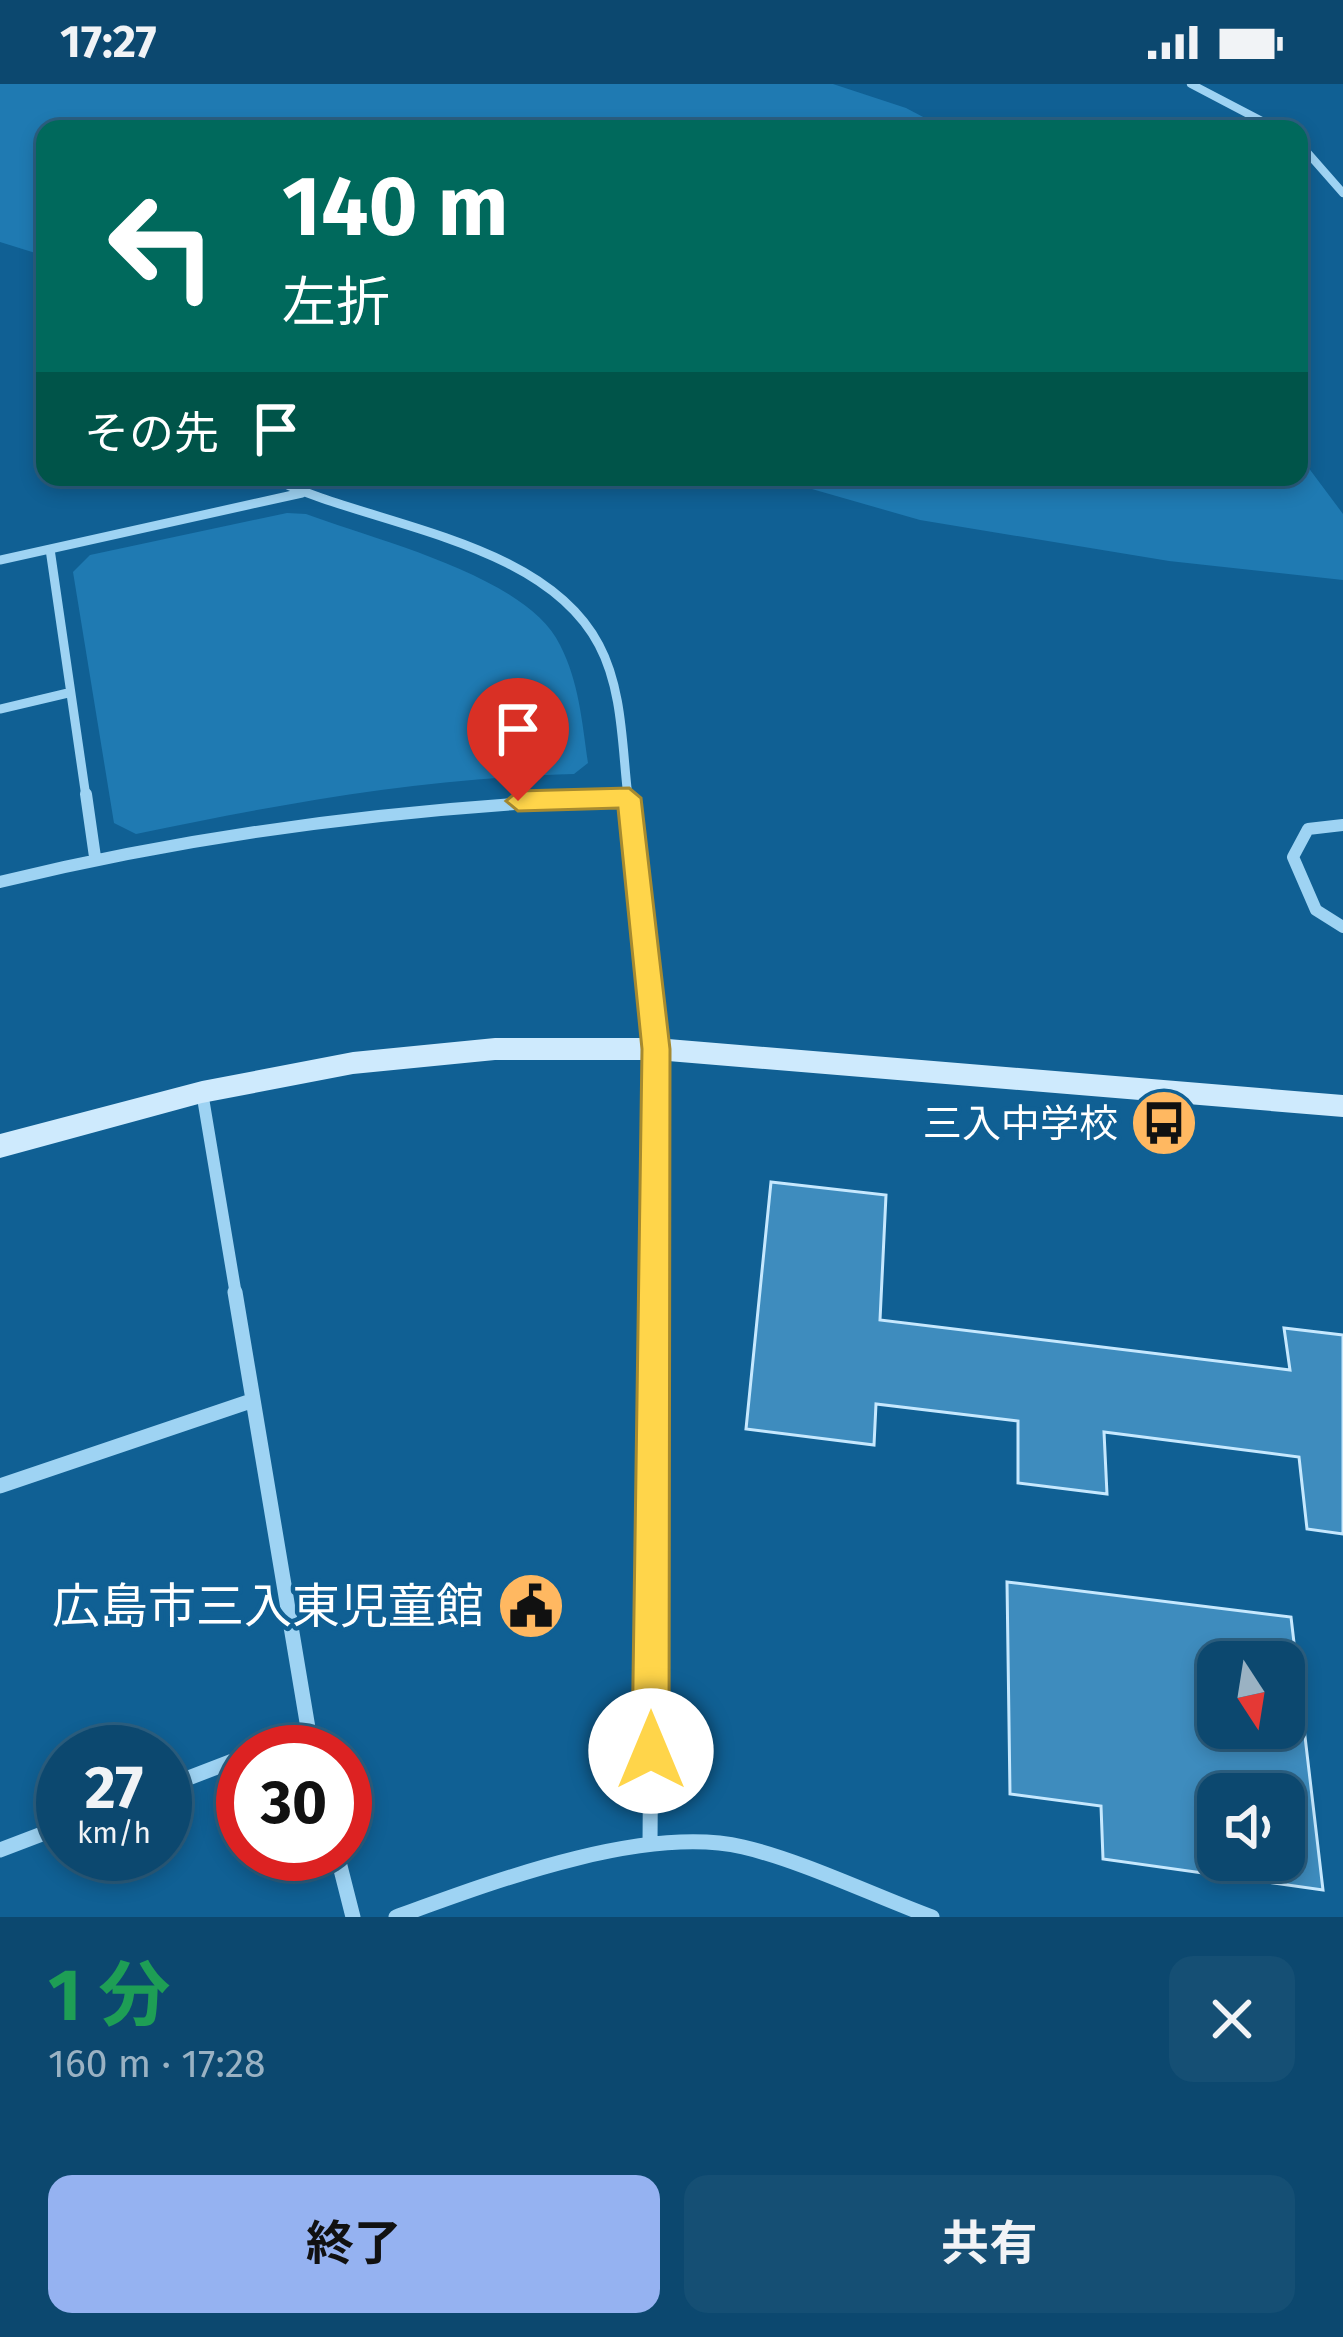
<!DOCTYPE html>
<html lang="ja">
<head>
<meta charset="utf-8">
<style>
  :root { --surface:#0c486f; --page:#154f74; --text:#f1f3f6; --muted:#9ab2c3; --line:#2c6082; --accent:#95b2f1 }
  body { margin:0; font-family:"Fira Sans","Noto Sans JP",sans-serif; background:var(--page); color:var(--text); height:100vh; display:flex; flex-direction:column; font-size:45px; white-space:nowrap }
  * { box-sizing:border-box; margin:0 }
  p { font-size:39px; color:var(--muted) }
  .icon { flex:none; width:66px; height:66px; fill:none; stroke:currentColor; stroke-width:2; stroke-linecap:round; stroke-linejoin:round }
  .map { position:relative; height:1833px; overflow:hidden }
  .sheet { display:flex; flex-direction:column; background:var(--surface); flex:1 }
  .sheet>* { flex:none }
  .guide { position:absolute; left:36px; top:36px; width:1272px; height:366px; border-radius:24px; box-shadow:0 6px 18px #0003,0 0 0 3px var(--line); background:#00695c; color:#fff; overflow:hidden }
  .needle { width:78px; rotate:168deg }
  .tools { position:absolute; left:1197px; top:1557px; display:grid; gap:24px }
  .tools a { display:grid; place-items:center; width:108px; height:108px; border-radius:24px; background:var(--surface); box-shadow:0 6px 18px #0003,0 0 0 3px var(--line); font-size:60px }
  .speed { position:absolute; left:36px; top:1641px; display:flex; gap:24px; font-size:60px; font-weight:700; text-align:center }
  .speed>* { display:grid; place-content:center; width:156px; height:156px; border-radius:50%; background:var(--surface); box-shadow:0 6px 18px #0003,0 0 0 3px var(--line); line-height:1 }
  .speed small { font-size:30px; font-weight:400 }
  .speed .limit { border:18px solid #d22; background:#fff; color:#111 }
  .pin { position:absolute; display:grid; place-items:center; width:102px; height:102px; color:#fff; margin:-123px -51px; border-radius:50% 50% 50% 0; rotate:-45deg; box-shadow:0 0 12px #0007 }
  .pin .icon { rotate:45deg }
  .me { position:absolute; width:132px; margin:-66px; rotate:0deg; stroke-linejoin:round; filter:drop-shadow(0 0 9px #0008) }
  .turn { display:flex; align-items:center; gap:42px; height:252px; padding:0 48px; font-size:54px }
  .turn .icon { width:156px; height:156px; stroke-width:2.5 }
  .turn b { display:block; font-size:84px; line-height:102px }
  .then { display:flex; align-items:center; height:114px; padding:0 48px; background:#0003; gap:24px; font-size:45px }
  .round { display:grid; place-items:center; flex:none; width:126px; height:126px; border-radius:24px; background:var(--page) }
  .head { display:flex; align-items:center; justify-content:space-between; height:204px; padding:0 48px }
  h1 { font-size:72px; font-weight:700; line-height:90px; color:#1e9e55 }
  .cta { display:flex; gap:24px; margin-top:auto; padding:24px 48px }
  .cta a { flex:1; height:138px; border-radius:24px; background:var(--accent); color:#111; font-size:48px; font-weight:700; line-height:138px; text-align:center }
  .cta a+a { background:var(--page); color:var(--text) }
  .status { display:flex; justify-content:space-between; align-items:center; height:84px; padding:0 60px; background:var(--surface); direction:ltr }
  .status svg { height:33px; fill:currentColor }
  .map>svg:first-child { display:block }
  .green { fill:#1f7ab2 }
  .building { fill:#3e8cbe; stroke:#c6e8fe; stroke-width:3; fill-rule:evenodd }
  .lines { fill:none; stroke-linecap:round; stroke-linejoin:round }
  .street-far3 { stroke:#9ed3f3; stroke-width:8 }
  .street-far2 { stroke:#9ed3f3; stroke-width:9 }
  .street-far1 { stroke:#9ed3f3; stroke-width:12 }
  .street { stroke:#9ed3f3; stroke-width:15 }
  .secondary { fill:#ceeafd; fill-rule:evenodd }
  .route { fill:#ffd54a; stroke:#a68a30; stroke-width:3 }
  .labels { text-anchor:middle; stroke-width:9; stroke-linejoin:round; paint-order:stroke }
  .poi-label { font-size:39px; fill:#fff; stroke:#106094; text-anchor:end }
  .near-poi-label { font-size:48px; fill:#fff; stroke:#106094; text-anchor:end }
</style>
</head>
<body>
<div class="status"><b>17:27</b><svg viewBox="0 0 49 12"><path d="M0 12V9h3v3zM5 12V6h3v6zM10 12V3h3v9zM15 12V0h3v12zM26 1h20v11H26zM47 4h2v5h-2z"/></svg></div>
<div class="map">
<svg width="1343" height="1833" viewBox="0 0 1343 1833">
  <rect width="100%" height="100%" fill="#106094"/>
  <!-- green -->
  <path class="green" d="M0 0H833L906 24 946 45H45V172L0 158Z
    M1299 371 1343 430V496L1169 477 920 436 770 393H1299Z
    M287 429 306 430C375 456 527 492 560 561 579 598 582 638 588 679L574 690C422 694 284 719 136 750L114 739 73 488 90 471Z"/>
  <!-- building -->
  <path class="building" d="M771 1098 886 1111 880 1236 1290 1286 1284 1244 1343 1251V1450L1307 1445 1299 1373 1104 1348 1107 1410 1018 1399V1337L876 1320 874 1361 746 1345Z
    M1007 1498 1291 1533 1323 1806 1103 1775 1101 1722 1010 1710ZM1218 1578H1284V1644H1218ZM1218 1710H1284V1776H1218Z"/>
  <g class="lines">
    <!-- street-far3 -->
    <path class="street-far3" d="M1191 0 1277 45
      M1299 59 1343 109"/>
    <!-- street-far2 -->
    <path class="street-far2" d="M270 393C368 442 543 454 599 561 623 606 622 664 628 713
      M50 465 86 713
      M0 476 302 409
      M0 625 68 609"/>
    <!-- street-far1 -->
    <path class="street-far1" d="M86 710 95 773
      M627 710 656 965 654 1211
      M1343 741 1308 745 1293 773 1316 826 1343 843
      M0 798C208 747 416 722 629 714
      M202 1008 236 1211"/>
    <!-- street -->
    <path class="street" d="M235 1208 312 1668
      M0 1402 251 1317
      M257 1668 307 1649
      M165 1703 243 1673
      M650 1760 654 1208
      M0 1766 63 1742
      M337 1770 353 1833
      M396 1833C490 1799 643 1740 743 1763 800 1776 875 1812 932 1833"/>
    <!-- secondary -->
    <path class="secondary" d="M495 954H656L1343 1011V1033L656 976H495L353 990 202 1019 0 1074V1050L202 997 353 968Z"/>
  </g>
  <!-- route -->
  <path class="route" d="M629 704 641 714 670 965 669 1667 664 1680 651 1685 638 1680 632 1667 642 965 618 724 518 727 506 717 518 707Z"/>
  <!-- icons -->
  <defs>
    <g id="bus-disc" transform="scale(3.45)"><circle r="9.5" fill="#ffb861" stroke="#106094"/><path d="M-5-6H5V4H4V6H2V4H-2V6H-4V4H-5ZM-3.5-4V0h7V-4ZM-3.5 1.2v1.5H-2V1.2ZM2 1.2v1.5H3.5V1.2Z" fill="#111"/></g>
    <g id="civic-disc" transform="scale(3.45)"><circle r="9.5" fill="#ffb861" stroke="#106094"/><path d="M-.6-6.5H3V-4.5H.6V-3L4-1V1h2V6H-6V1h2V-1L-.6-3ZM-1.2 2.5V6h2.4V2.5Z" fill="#111"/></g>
  </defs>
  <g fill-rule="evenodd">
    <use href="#bus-disc" x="1164" y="1039"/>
    <use href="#civic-disc" x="531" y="1522"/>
  </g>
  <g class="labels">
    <!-- poi labels -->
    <g class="poi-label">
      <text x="1118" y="1053">三入中学校</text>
    </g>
    <!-- near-poi labels -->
    <g class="near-poi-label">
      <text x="484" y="1539">広島市三入東児童館</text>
    </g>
  </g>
</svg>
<div class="tools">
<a><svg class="needle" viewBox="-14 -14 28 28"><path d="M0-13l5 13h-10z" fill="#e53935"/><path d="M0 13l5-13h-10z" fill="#9ab2c3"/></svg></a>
<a><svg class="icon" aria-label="sound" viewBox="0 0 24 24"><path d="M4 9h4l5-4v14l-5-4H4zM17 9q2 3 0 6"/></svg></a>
</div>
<div class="speed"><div>27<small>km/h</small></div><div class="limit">30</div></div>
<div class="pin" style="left:518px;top:717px;background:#d93025"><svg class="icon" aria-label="arrive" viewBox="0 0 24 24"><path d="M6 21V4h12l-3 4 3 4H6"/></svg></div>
<svg class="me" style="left:651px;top:1667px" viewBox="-20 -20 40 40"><circle r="19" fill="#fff"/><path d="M0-13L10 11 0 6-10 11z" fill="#ffd54a"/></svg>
<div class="guide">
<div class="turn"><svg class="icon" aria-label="left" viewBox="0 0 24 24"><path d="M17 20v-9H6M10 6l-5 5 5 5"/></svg><div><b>140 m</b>左折</div></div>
<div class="then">その先<svg class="icon" aria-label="arrive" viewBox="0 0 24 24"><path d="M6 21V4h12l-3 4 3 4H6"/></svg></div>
</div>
</div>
<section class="sheet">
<div class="head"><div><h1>1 分</h1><p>160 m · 17:28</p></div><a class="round"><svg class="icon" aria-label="close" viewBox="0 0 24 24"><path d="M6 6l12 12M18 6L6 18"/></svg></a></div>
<div class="cta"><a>終了</a><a>共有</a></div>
</section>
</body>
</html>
